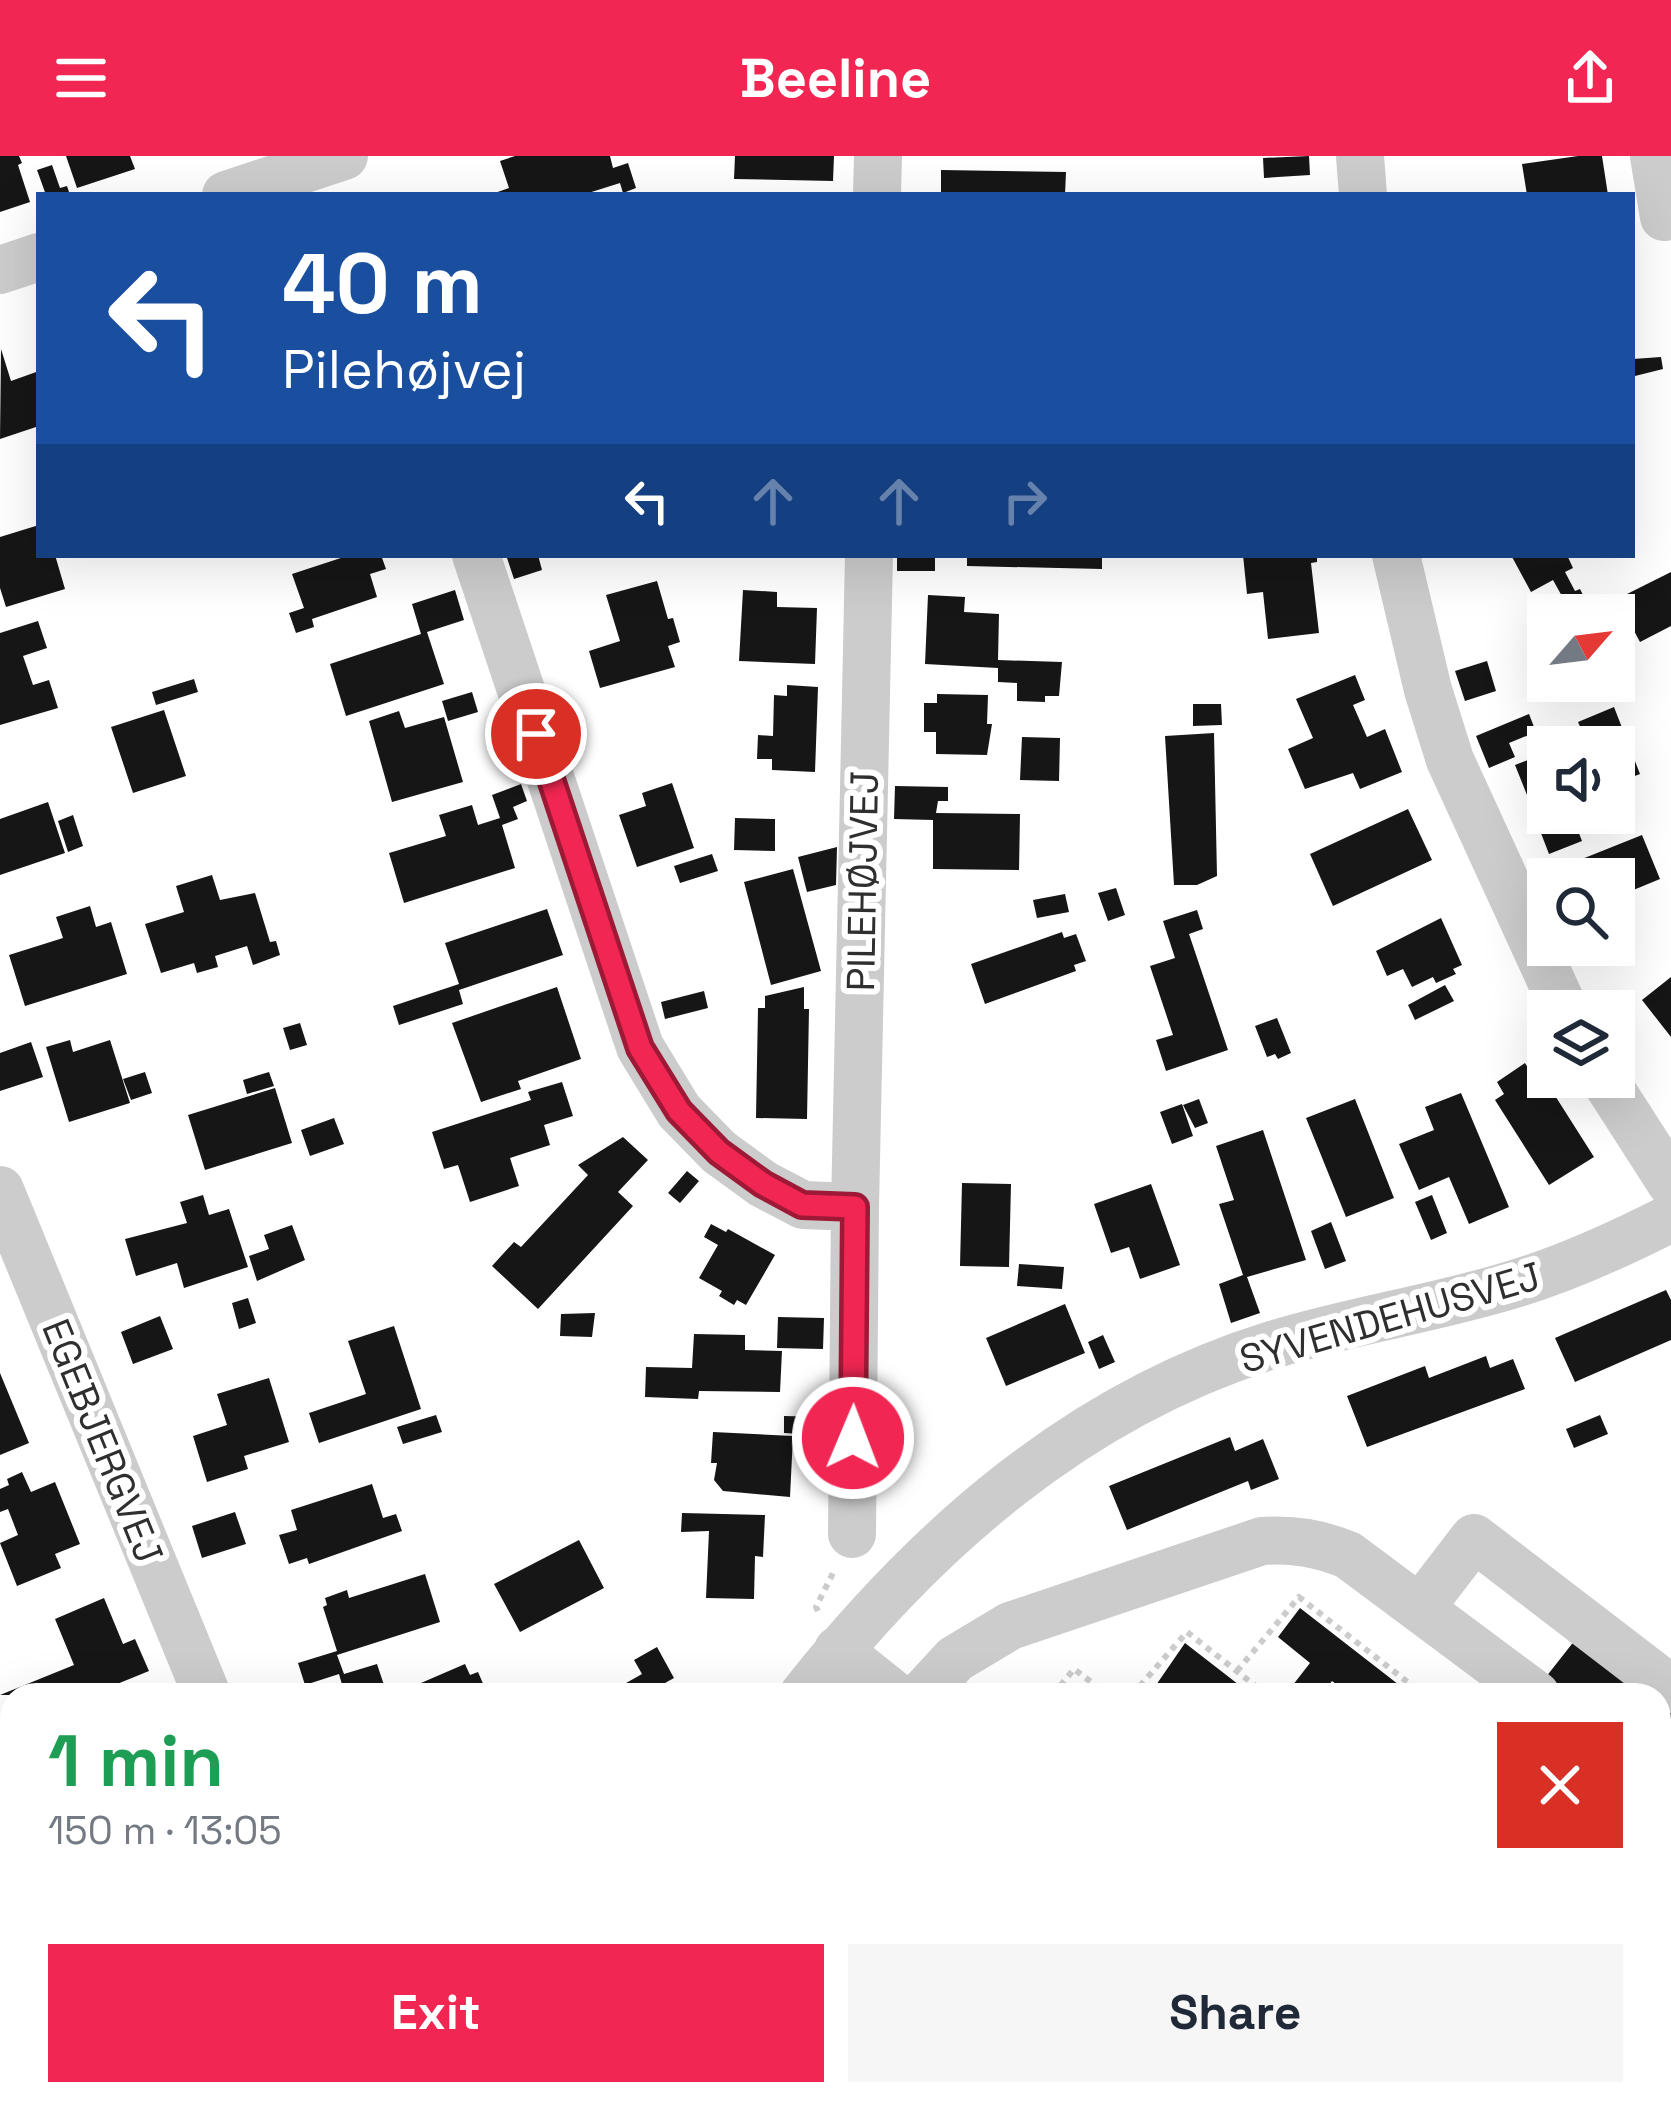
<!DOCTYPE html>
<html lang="en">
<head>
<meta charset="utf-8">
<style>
  :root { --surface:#fff; --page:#f6f6f7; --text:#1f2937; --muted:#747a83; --accent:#f12652 }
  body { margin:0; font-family:"Space Grotesk",sans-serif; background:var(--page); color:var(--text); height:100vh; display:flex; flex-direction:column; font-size:45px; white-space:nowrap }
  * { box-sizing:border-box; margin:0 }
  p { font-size:39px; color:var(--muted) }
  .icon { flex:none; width:66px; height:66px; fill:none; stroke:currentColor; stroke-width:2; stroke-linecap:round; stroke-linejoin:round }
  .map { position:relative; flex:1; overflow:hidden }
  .panel { position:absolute; left:0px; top:1527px; width:1671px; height:423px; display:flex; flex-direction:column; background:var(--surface); border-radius:36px 36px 0 0; box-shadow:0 12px 48px #0002 }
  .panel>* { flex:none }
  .guide { position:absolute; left:36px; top:36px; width:1599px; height:366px; border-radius:0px; box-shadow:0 12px 48px #0002; background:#1a4fa0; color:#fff; overflow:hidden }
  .needle { width:78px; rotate:62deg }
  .controls { position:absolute; left:1527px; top:438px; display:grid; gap:24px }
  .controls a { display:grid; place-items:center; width:108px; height:108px; border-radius:0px; background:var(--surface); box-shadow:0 12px 48px #0002; font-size:60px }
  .pin { position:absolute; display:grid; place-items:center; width:102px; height:102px; color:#fff; margin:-51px; border:6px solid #fff; border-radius:50%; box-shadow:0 3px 12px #0007 }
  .me { position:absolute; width:132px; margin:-66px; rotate:1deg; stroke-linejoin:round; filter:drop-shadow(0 0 9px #0008) }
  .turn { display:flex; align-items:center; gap:42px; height:252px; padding:0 48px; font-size:54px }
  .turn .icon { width:156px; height:156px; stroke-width:2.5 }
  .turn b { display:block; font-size:84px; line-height:102px }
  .lanes { display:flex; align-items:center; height:114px; padding:0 48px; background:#0003; justify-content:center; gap:60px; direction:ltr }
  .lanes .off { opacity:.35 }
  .round { display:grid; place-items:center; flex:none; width:126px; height:126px; border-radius:0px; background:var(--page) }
  .overview { display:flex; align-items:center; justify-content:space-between; height:204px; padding:0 48px }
  h1 { font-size:72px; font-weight:600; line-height:90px; color:#1e9e55 }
  .primary-button { display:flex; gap:24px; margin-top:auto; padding:24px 48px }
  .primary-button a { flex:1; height:138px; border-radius:0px; background:var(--accent); color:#fff; font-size:48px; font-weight:600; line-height:138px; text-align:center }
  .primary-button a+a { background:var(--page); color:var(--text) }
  header { display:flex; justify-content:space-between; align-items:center; height:156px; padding:0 48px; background:var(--accent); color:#fff; font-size:54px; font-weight:600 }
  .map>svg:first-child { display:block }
  .green { fill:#e7eddb }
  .building { fill:#161616 }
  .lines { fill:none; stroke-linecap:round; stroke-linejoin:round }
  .path { stroke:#ccc; stroke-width:6; stroke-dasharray:6 6; stroke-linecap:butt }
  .minor { stroke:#ccc; stroke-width:48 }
  .route-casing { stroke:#9d1935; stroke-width:30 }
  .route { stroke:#f12652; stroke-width:21 }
  .labels { text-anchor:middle; stroke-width:12; stroke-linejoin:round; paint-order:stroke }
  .street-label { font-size:39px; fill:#2f2f2f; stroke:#fff }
</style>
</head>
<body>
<header><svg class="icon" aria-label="menu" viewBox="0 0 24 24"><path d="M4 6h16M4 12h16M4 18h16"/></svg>Beeline<svg class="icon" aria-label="share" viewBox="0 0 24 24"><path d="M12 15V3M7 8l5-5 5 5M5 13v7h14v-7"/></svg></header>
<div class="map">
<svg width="1671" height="1949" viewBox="0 0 1671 1949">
  <rect width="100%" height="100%" fill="#fff"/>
  <!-- green -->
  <path class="green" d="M531 1938H890L881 1949H522Z"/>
  <!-- building -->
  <path class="building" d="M0 0H19L22 7 18 9 30 46 0 56Z
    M66 0H130L135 13 77 32Z
    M515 0H610L613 12 628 7 636 32 623 37 620 27 582 39H489L509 32 500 5Z
    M735 0H834L833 25 734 23Z
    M1309 0 1310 19 1264 22 1263 2Z
    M1578 0H1602L1608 39H1527L1522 8Z
    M52 9 60 32 67 30 70 39H46L37 14Z
    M941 14 1066 16 1065 39H941Z
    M1 193 11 225 39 215V270L0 283Z
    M1661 201 1663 213 1635 220 1633 203Z
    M39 369V399H55L65 433 6 451 0 432V381Z
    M350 399H381L386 413 370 418 377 441 312 463 314 471 296 477 289 457 304 452 292 418Z
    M506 399H538L542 414 514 423Z
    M897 399H935V415H897Z
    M967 399H1102V413L967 410Z
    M1243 399H1317V406L1311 407 1319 477 1268 483 1263 436 1247 438Z
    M1511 399H1567L1573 412 1565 416 1575 435 1580 433 1593 459H1548V482L1535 457 1563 442 1553 424 1531 436Z
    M1671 416V470L1640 486 1617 443Z
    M657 425 668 463 673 462 680 486 668 490 675 511 600 532 589 495 620 485 606 439Z
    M455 434 464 464 427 476 444 528 346 560 330 508 421 478 412 448Z
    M743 434 777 436V451L817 452 815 508 739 505Z
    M928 439 965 441 964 456 999 458 998 504 1062 506 1059 540H1045V546L1017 545V527L998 526V512L925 508Z
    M38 465 47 492 23 500 33 529 49 524 58 552 0 569V477Z
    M1487 505 1496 535 1465 545 1455 515Z
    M1355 519 1365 544 1353 549 1367 581 1385 573 1402 616 1360 633 1353 617 1305 633 1288 593 1313 582 1296 543Z
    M194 523 198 536 156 549 152 536Z
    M787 529 818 531 815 616 772 614V603H757L758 579 773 580 774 539 787 540Z
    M472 536 478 556 448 565 442 545Z
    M937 538 988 539 987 568H992L987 599 936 598V576H924V547H937Z
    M1193 548H1221L1222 569 1193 570Z
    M1614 551 1640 618 1614 628V591H1562L1585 582 1578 566Z
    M164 554 186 620 133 637 111 571Z
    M399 555 405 572 444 561 463 626 392 646 369 565Z
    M1529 558 1536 576 1509 587 1515 601 1489 612 1476 580Z
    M1214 577 1217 720 1197 729H1174L1165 580Z
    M1022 581 1060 582 1059 625 1020 624Z
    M1548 596V654L1535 659 1515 609Z
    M672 627 694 692 637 711 619 659 646 650 642 637Z
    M521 628 527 645 513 651 518 663 502 669 515 712 404 747 389 697 446 680 439 659 472 649 478 669 500 662 492 639Z
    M895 630 948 631V645H938L936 657 1020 658 1019 714 933 713V664L894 663Z
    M48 646 65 697 0 719V663Z
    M1408 653 1432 704 1333 750 1310 698Z
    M73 659 83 690 68 696 58 665Z
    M1572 659 1582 685 1549 698 1539 672Z
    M735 662 775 663V695L734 694Z
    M1642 679 1660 723 1614 742V723H1561L1557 713Z
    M837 691 836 729 807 736 798 701Z
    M712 698 718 715 680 727 674 710Z
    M793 713 821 815 771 829 744 726Z
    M212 719 220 744 255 737 270 786 276 785 280 799 253 809 247 790 215 800 218 811 197 817 194 807 161 817 145 768 184 756 176 730Z
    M1116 732 1125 759 1108 765 1098 737Z
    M1065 738 1069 756 1037 762 1033 744Z
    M90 750 96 771 111 766 127 818 25 850 9 799 63 782 56 761Z
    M547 753 563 799 459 834 463 848 399 869 393 850 459 828 445 787Z
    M1197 754 1203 773 1189 778 1228 894 1166 915 1156 884 1173 879 1150 810 1175 802 1163 765Z
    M1441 762 1462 809 1453 813 1456 818 1436 827 1433 821 1412 831 1403 813 1387 820 1376 795Z
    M1062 776 1064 782 1076 778 1086 805 1074 809 1076 815 985 848 971 808Z
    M1671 821V881L1642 844Z
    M1445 829 1454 845 1415 864 1408 849Z
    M557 831 581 903 518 925 521 933 481 946 452 867Z
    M804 831V853H809L807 963 756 962 758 852H765V840Z
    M704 835 708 852 665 863 661 846Z
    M1277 862 1291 897 1278 903 1275 898 1267 901 1255 870Z
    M300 867 307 889 290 894 283 872Z
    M70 884 73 896 110 884 130 947 69 966 46 891Z
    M31 886 43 921 0 935V897Z
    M1525 907 1533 920 1540 916 1594 1001 1549 1029 1495 944 1504 938 1497 926Z
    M145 916 152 937 131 944 123 923Z
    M269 916 274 930 247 938 243 924Z
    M562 926 573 960 544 969 550 989 510 1002 519 1030 470 1046 458 1009 444 1013 432 976 531 944 528 936Z
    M275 932 292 987 205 1014 188 959Z
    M1461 937 1509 1051 1469 1068 1449 1021 1419 1034 1399 988 1434 974 1425 951Z
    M1199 943 1208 967 1195 972 1183 949Z
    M1355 943 1394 1042 1346 1061 1306 962Z
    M1182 948 1193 980 1172 988 1160 956Z
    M334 962 344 988 310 1000 301 974Z
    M1263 974 1306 1104 1247 1121 1260 1157 1231 1167 1219 1128 1243 1119 1219 1048 1234 1044 1216 990Z
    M623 981 648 1004 618 1036 633 1050 538 1153 492 1110 514 1086 521 1091 588 1019 578 1009Z
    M687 1015 699 1025 680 1047 668 1037Z
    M962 1027 1011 1028 1009 1111 960 1110Z
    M1151 1028 1180 1109 1140 1123 1129 1091 1111 1097 1094 1048Z
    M203 1039 209 1059 229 1053 248 1111 184 1132 177 1107 136 1120 125 1083 187 1067 180 1046Z
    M1432 1039 1447 1077 1431 1084 1415 1046Z
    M1331 1066 1346 1105 1325 1113 1311 1075Z
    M711 1068 726 1076 728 1073 775 1099 746 1149 737 1144 734 1149 719 1140 722 1135 699 1122 718 1089 704 1081Z
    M292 1069 305 1104 257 1125 249 1100 269 1093 264 1079Z
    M1019 1108 1064 1111 1062 1133 1017 1130Z
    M1666 1134 1671 1144V1184L1575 1226 1555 1182Z
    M248 1142 256 1167 239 1173 232 1147Z
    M1065 1148 1085 1197 1006 1230 986 1182Z
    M595 1157 592 1181 560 1180 561 1158Z
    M160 1160 173 1193 133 1208 121 1176Z
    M778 1161 824 1162 823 1193 777 1192Z
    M394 1170 421 1253 319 1287 309 1257 366 1238 348 1185Z
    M694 1178 745 1179V1194L782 1195 780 1236 699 1235 698 1243 645 1241 646 1211 692 1212Z
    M1103 1179 1115 1206 1099 1213 1088 1186Z
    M1486 1200 1490 1212 1513 1203 1525 1233 1367 1291 1347 1240 1425 1210 1429 1222Z
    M0 1217 29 1287 0 1299Z
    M269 1222 289 1286 244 1300 248 1313 207 1326 193 1280 227 1269 217 1238Z
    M436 1259 442 1276 403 1288 397 1271Z
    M1600 1259 1608 1278 1574 1292 1566 1273Z
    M784 1260 824 1261 823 1279 784 1277Z
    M713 1276 793 1280 790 1341 723 1335 714 1324 717 1307H711Z
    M1230 1281 1235 1295 1263 1283 1279 1323 1251 1334 1248 1325 1127 1374 1109 1330Z
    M22 1316 31 1336 55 1326 80 1388 55 1398 61 1412 17 1430 0 1387 18 1379 8 1353 0 1356V1333L9 1329 7 1323Z
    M372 1328 383 1362 396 1358 402 1375 309 1408 307 1402 289 1408 279 1379 297 1374 291 1354Z
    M235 1356 246 1388 202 1402 192 1370Z
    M682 1357 765 1359 763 1401 755 1400 754 1443 706 1442 709 1375 681 1376Z
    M579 1384 604 1432 520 1476 494 1428Z
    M425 1418 440 1466 337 1499 344 1518 377 1508 384 1529 345 1539 339 1518 305 1529 298 1507 337 1495 323 1451 327 1449 325 1442 347 1434 349 1442Z
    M104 1442 123 1488 135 1483 149 1515 90 1539H0L74 1509 55 1463Z
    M1300 1452 1412 1539H1351L1332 1525 1321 1539H1292L1289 1534 1310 1507 1278 1481Z
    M1575 1484 1648 1539H1559L1542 1526Z
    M1185 1487 1252 1539H1193L1187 1535 1183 1539 1172 1536 1163 1539 1154 1532Z
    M657 1491 674 1522 656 1532 660 1539H614L612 1535 642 1518 634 1504Z
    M465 1508 470 1519 478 1516 488 1539H418L414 1530Z
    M1659 1548 1671 1557V1624L1659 1615Z
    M12 1677V1769L0 1774V1682Z
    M1659 1766 1671 1775V1822L1659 1812Z
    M1659 1889 1671 1898V1949H1650L1653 1938H1659Z
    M258 1938H316L321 1949H262Z
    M1166 1938H1226L1240 1949H1179Z
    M1295 1938H1405L1419 1949H1339L1333 1944 1329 1949H1301Z
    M1475 1938H1563L1577 1949H1517L1507 1942 1501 1949H1467Z"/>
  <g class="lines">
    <!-- path -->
    <path class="path" d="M818 1455 816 1451 835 1413
      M1237 1515 1299 1441 1424 1539
      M1053 1539 1074 1513 1108 1539
      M1132 1539 1187 1476 1267 1539
      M1659 1722 1671 1732
      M1659 1752 1671 1761
      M1659 1869 1671 1878
      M922 1938 936 1949
      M1248 1938 1263 1949
      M1427 1938 1441 1949
      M1581 1938 1594 1949
      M893 1949 902 1938"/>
    <!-- minor -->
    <path class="minor" d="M1360 0 1363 39
      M1654 0 1664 61
      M226 39 344 0
      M877 39 878 0
      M0 114 39 101
      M476 399 640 891 679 955 719 996 763 1028 803 1049 855 1051
      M1396 399 1428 534 1450 604 1565 855
      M1603 921 1671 1027
      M0 1034 207 1539
      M852 1378 855 1051 869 399
      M1421 1451 1474 1382 1671 1533
      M838 1494 894 1539
      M803 1539C926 1383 1078 1249 1272 1189 1350 1165 1432 1153 1511 1129 1566 1113 1620 1088 1671 1062
      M922 1539 955 1503 1010 1470 1262 1385C1294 1383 1318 1387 1348 1399L1536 1539
      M0 1622 12 1617
      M1659 1632 1671 1641
      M441 1938 454 1949
      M1026 1938 1041 1949
      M1096 1949 1104 1938"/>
  </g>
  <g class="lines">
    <!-- route casing -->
    <g class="route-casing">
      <path id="route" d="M536 578 640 892 679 955 719 996 763 1028 802 1049 855 1051 853 1282"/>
    </g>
    <!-- route -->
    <use href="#route" class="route"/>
  </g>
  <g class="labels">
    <!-- street labels -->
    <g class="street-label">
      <text transform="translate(862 725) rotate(-89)" y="14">PILEHØJVEJ</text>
      <text transform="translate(1390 1161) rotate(-16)" y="14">SYVENDEHUSVEJ</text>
      <text transform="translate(103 1285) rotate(68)" y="14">EGEBJERGVEJ</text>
    </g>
  </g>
</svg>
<div class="controls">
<a><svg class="needle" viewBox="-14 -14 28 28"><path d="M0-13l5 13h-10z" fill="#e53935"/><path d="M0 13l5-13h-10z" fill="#747a83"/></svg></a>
<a><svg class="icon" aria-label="sound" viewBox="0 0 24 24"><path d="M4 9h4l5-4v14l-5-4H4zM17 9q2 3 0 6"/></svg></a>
<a><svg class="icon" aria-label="search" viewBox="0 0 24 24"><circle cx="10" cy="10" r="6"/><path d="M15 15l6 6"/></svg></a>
<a><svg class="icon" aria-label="layers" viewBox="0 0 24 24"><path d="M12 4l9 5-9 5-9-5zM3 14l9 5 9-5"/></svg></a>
</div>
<div class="pin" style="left:536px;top:578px;background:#d93025"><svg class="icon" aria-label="arrive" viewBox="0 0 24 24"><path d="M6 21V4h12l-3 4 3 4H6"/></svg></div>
<svg class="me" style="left:853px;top:1282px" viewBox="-20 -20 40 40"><circle r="17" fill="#f12652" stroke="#fff" stroke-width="3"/><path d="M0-11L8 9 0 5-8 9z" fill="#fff"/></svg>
<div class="guide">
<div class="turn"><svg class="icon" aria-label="left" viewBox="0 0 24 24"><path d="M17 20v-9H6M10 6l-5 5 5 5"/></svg><div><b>40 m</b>Pilehøjvej</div></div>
<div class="lanes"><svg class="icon" aria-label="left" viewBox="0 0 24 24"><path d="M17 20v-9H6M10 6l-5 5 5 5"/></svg><svg class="icon off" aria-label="ahead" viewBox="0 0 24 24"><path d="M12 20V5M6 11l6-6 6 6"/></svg><svg class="icon off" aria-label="ahead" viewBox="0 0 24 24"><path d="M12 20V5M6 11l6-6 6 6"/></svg><svg class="icon off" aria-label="right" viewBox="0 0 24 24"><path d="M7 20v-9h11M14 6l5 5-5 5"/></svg></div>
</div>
<section class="panel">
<div class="overview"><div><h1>1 min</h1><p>150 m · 13:05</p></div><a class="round" style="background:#d93025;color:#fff"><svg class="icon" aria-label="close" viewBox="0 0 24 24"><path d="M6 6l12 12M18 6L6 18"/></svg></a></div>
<div class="primary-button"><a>Exit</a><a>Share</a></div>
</section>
</div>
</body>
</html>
